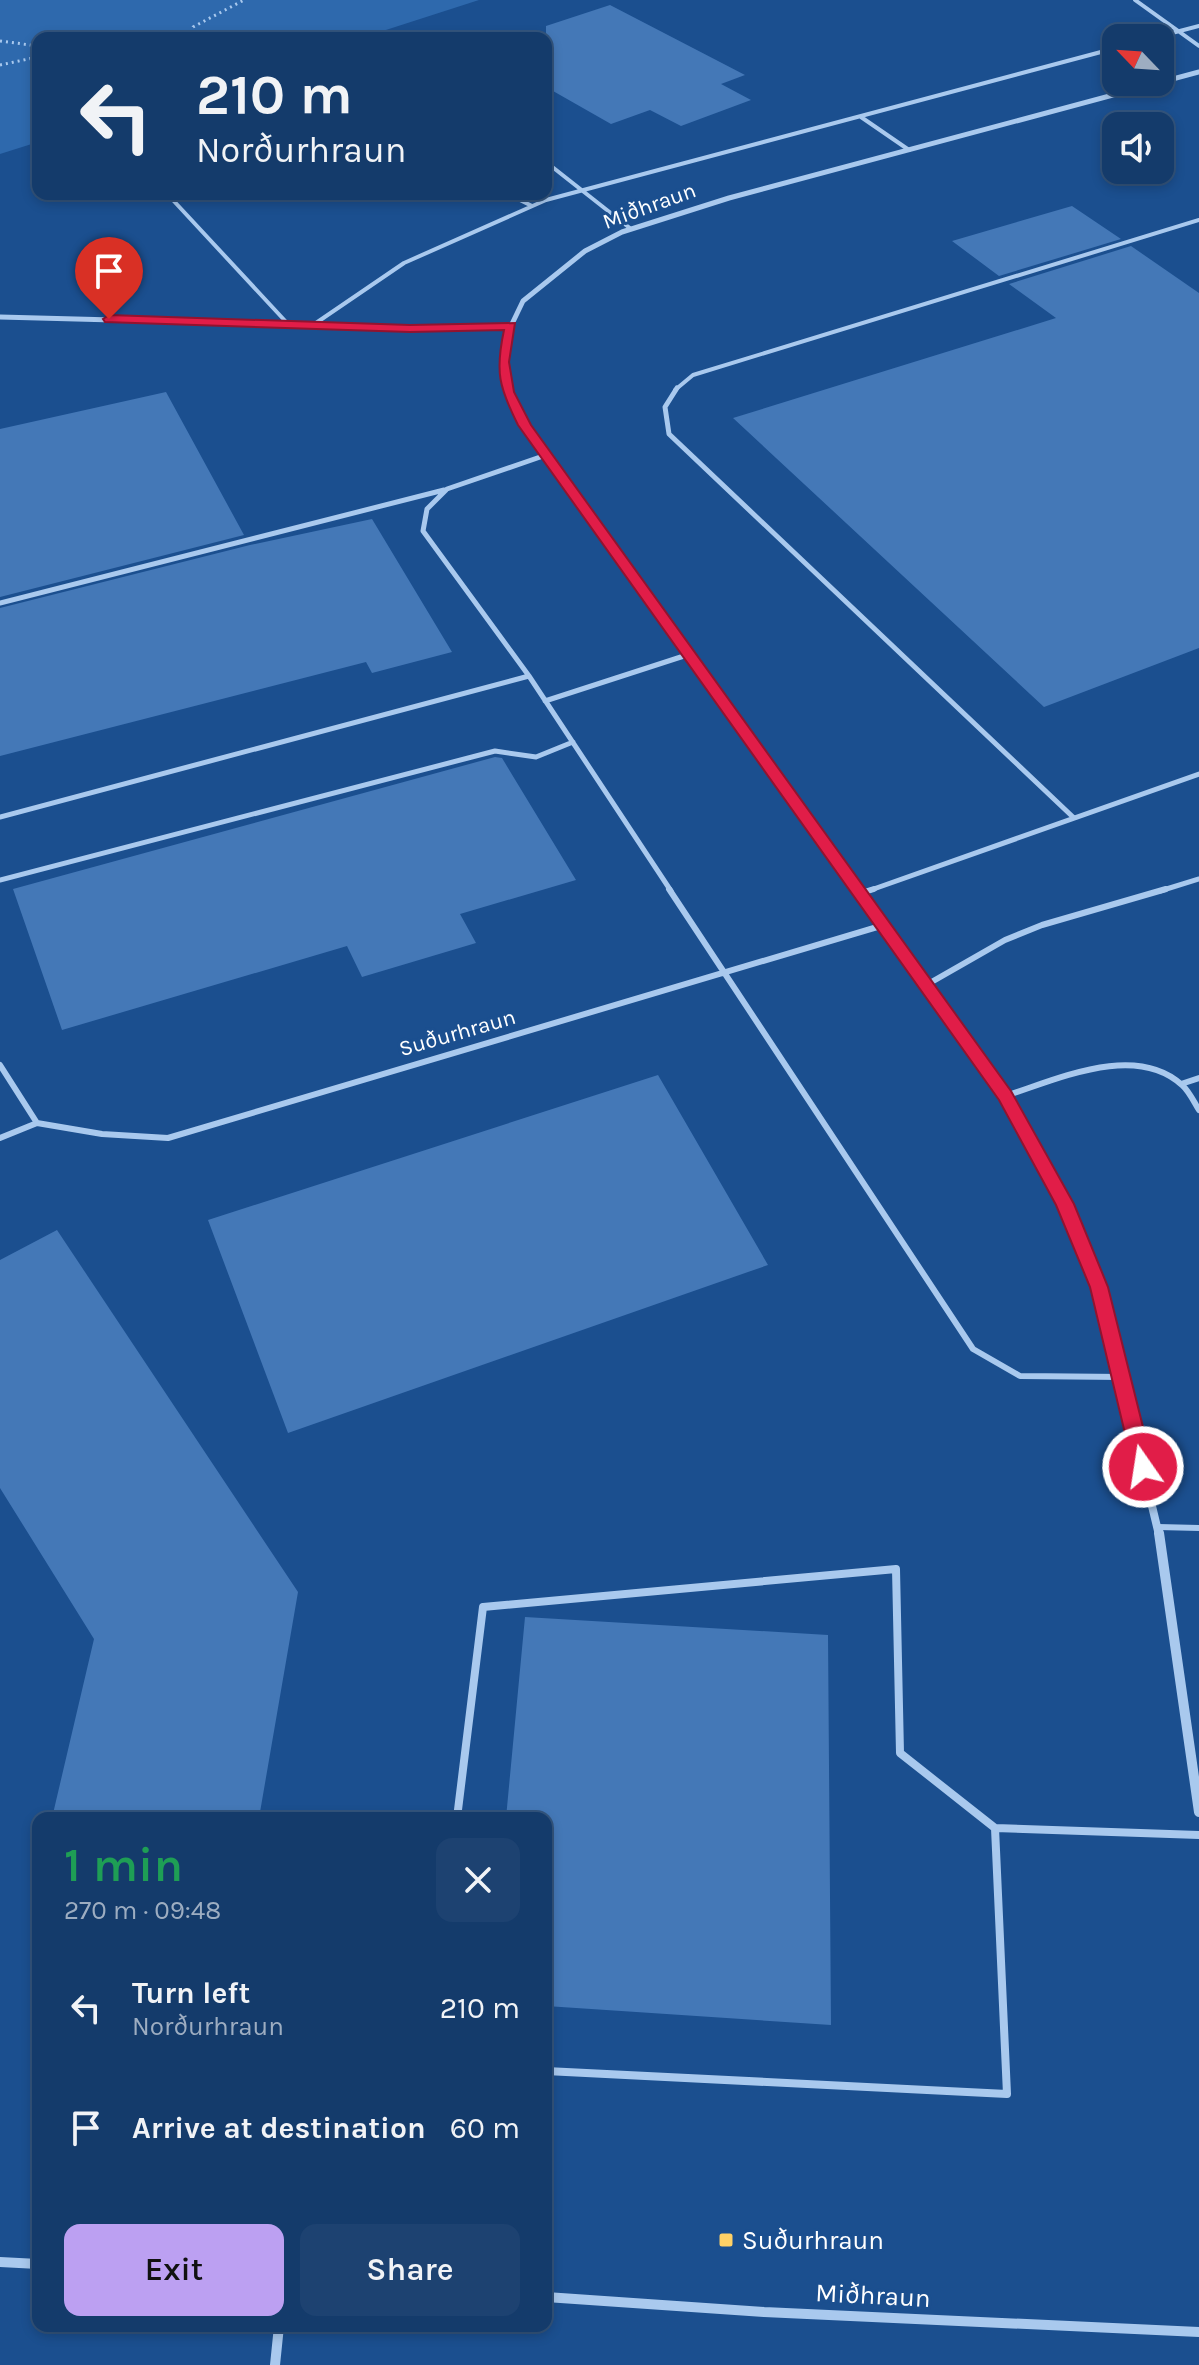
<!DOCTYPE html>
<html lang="en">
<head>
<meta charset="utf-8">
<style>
  :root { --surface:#143b6b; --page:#1d4271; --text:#f1f3f6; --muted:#9dadc1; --line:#33557e; --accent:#bca0f2 }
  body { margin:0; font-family:Karla,sans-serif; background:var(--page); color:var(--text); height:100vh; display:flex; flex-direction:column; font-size:30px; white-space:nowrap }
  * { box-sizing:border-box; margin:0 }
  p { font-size:26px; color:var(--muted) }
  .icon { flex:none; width:44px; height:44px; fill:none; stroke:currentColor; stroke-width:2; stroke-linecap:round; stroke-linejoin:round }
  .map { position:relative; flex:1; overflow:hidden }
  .panel { position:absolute; left:32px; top:1812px; width:520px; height:520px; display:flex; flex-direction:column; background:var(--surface); border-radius:16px; box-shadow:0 4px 12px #0003,0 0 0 2px var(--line) }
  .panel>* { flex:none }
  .top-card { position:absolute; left:32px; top:32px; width:520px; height:168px; border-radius:16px; box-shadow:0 4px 12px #0003,0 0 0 2px var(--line); background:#143b6b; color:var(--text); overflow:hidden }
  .needle { width:52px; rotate:295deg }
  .fabs { position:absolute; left:1102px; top:24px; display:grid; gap:16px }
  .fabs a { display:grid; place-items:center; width:72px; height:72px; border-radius:16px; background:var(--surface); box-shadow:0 4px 12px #0003,0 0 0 2px var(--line); font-size:40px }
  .pin { position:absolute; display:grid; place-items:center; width:68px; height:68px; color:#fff; margin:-82px -34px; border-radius:50% 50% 50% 0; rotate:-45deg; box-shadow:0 0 8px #0007 }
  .pin .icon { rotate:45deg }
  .me { position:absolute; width:88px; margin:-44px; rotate:347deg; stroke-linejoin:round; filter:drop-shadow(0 0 6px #0008) }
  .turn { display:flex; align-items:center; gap:28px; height:168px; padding:0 32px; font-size:36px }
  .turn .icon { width:104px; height:104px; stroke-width:2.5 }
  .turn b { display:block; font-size:56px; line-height:68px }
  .round { display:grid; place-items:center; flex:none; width:84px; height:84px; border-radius:16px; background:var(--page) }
  .summary { display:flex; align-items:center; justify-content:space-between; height:136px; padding:0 32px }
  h1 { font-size:48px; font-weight:600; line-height:60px; color:#1e9e55 }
  .primary-button { display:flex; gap:16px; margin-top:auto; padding:16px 32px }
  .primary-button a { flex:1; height:92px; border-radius:16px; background:var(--accent); color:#111; font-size:32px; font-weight:600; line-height:92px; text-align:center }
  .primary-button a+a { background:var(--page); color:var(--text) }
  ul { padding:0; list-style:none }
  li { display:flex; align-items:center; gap:24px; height:120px; padding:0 32px }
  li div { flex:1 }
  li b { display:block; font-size:30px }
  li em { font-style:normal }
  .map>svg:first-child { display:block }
  .green { fill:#2e69ad }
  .building { fill:#4478b7 }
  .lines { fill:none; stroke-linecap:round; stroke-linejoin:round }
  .path { stroke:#a9c9ee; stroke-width:3; stroke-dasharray:2 4; stroke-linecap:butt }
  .service-far3 { stroke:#a9c9ee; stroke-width:4 }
  .service-far2 { stroke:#a9c9ee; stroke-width:5 }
  .service-far1 { stroke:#a9c9ee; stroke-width:6 }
  .service { stroke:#a9c9ee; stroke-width:8 }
  .minor-far3 { stroke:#a9c9ee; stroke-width:5 }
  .minor-far2 { stroke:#a9c9ee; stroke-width:6 }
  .minor-far1 { stroke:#a9c9ee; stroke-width:8 }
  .minor { stroke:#a9c9ee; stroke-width:10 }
  .route { fill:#e11d48; stroke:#92132f; stroke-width:2 }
  .poi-dot { fill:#ffd166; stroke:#1b4f8f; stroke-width:3 }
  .labels { text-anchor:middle; stroke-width:6; stroke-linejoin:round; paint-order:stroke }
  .street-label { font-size:22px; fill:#fff; stroke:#1b4f8f }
  .near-poi-label { font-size:26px; fill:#fff; stroke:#1b4f8f; text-anchor:start }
  .near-street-label { font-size:26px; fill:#fff; stroke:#1b4f8f }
</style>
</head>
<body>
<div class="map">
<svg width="1199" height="2365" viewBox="0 0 1199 2365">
  <rect width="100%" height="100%" fill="#1b4f8f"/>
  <!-- green -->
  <path class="green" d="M0 0H479L361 38H38V142L0 154Z"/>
  <!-- building -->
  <path class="building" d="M610 5 745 75 721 84 751 100 681 126 650 110 611 124 546 87V26Z
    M1072 206 1121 239 999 276 952 241Z
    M1131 246 1199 293V648L1044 707 733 418 1056 318 1009 284Z
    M166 392 244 535 0 597V429Z
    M372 519 452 652 372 673 366 662 0 756V608L250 545Z
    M495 757 502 758 576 880 460 914 476 943 362 977 347 946 62 1030 13 889Z
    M658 1075 768 1265 288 1433 208 1220Z
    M57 1230 298 1592 259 1818H52L94 1639 0 1488V1260Z
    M525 1617 828 1635 831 2025 546 2006V1818H506Z"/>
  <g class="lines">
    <!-- path -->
    <path class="path" d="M188 38 193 27 244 0
      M0 41 38 46
      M0 65 38 57"/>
    <!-- service-far3 -->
    <path class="service-far3" d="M1135 0 1199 46
      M1153 38 1199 26
      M861 117 909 150
      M546 162 631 229
      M508 194 532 206
      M171 198 288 324
      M313 325 404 263 546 200 1116 48
      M675 390 693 375 1199 220"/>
    <!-- service-far2 -->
    <path class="service-far2" d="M677 388 665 407 669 434 1074 818
      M0 603 444 490
      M529 676 671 891
      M545 701 687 655
      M0 817 529 676 423 531 427 509 447 489 546 455
      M0 880 495 751 536 757 573 742
      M868 891 1199 774
      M1160 891 1199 879"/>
    <!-- service-far1 -->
    <path class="service-far1" d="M669 889 973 1349 1020 1376 1122 1377
      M861 893 874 889
      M928 984 1005 940 1042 925 1166 889
      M0 1065 37 1123
      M1181 1084 1199 1078
      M1005 1096C1056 1080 1135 1042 1182 1085 1189 1091 1194 1102 1199 1110
      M0 1138 37 1123 102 1134 168 1138 884 925
      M1158 1527 1199 1528"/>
    <!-- service -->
    <path class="service" d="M457 1818 483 1607 896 1569 900 1753 995 1828 1199 1835
      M546 2071 1007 2094 995 1828"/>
    <!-- minor-far3 -->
    <path class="minor-far3" d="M0 317 410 328 511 326
      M508 390 503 362 511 326 523 301 585 251 622 232 729 198 1199 72"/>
    <!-- minor-far2 -->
    <path class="minor-far2" d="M507 388 525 425 861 891"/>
    <!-- minor-far1 -->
    <path class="minor-far1" d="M859 889 1005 1096 1064 1204 1099 1287 1159 1535"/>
    <!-- minor -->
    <path class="minor" d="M1159 1533 1199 1812
      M0 2262 38 2264
      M546 2297 764 2312 1199 2332
      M275 2365 279 2326"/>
  </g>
  <!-- route -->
  <path class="route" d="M109 315 410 325 515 323 509 362 514 392 531 425 1011 1091 1074 1204 1108 1287 1153 1467 1150 1473 1143 1476 1133 1467 1090 1287 1056 1205 999 1100 518 425C499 387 495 372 504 330L410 332 105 322 103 319Z"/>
  <!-- markers -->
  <rect class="poi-dot" x="718" y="2232" width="16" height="16" rx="4"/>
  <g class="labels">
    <!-- street labels -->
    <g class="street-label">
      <text transform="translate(649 205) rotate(-20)" y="8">Miðhraun</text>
      <text transform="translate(457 1032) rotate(-16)" y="8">Suðurhraun</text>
    </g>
    <!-- near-poi labels -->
    <g class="near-poi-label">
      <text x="742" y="2249">Suðurhraun</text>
    </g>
    <!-- near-street labels -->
    <g class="near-street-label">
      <text transform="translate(873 2295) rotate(3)" y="9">Miðhraun</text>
    </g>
  </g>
</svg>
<div class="fabs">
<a><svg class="needle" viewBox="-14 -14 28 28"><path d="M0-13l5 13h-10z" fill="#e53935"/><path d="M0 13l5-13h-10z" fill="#9dadc1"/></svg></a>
<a><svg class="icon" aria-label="sound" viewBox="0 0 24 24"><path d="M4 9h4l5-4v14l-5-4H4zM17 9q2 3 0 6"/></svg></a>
</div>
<div class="pin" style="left:109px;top:319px;background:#d93025"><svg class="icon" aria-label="arrive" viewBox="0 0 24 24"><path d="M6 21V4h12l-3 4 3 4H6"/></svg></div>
<svg class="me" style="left:1143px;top:1467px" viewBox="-20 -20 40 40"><circle r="17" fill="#e11d48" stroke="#fff" stroke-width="3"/><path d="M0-11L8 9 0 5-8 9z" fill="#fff"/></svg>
<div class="top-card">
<div class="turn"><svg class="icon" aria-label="left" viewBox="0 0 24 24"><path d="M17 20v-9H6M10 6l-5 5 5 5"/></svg><div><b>210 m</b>Norðurhraun</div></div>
</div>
<section class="panel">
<div class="summary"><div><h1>1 min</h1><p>270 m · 09:48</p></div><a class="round"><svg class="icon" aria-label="close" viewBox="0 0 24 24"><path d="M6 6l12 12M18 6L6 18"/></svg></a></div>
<ul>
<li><svg class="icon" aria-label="left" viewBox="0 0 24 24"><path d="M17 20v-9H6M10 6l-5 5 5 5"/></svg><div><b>Turn left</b><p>Norðurhraun</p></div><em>210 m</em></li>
<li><svg class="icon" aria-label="arrive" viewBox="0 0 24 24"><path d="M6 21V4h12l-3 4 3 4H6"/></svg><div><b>Arrive at destination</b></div><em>60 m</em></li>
</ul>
<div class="primary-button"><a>Exit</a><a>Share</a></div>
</section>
</div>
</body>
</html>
